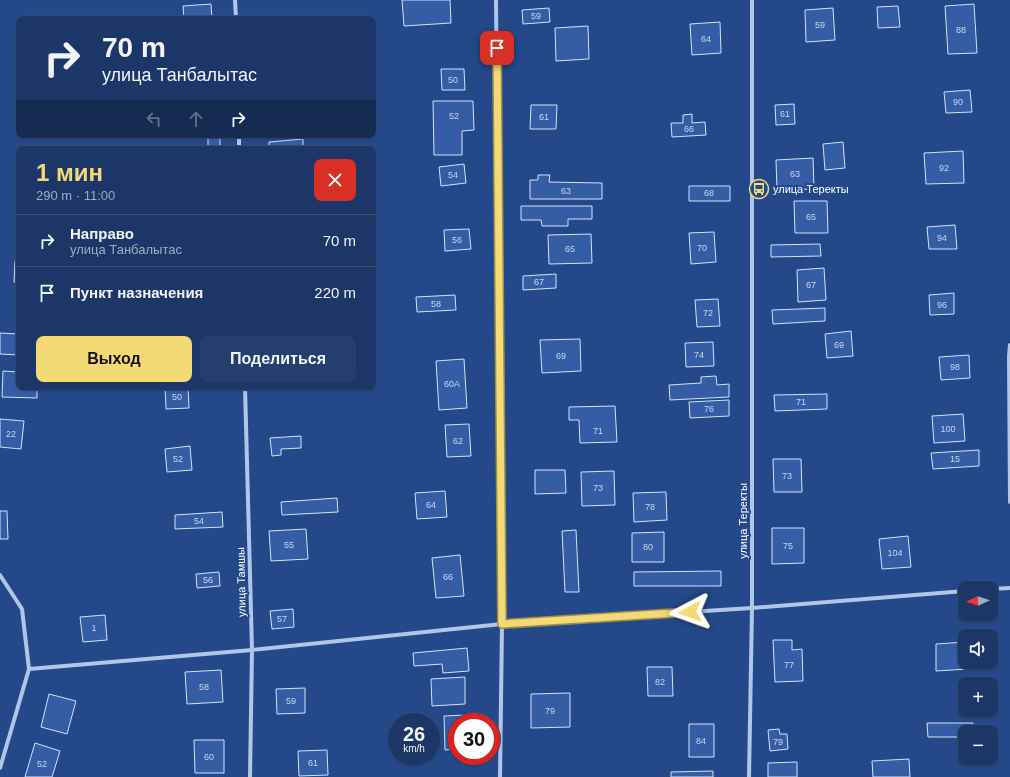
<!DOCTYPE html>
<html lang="ru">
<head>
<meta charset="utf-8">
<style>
  :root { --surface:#1b3667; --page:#243e6d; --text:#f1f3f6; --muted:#a0abc0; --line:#39507b; --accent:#f4da74 }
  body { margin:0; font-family:Helvetica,sans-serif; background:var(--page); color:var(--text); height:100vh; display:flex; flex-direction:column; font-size:15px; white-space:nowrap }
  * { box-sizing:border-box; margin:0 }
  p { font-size:13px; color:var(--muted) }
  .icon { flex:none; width:22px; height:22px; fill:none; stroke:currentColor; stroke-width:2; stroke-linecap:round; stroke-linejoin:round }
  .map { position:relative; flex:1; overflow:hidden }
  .side { position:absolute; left:16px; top:146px; width:360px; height:244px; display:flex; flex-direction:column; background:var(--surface); border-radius:8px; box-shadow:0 1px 3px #0004,0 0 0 1px var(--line) }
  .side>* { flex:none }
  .hud { position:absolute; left:16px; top:16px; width:360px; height:122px; border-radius:8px; box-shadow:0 1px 3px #0004,0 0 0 1px var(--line); background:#1b3667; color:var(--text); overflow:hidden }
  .needle { width:26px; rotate:266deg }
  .buttons { position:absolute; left:958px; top:581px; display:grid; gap:8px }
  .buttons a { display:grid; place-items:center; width:40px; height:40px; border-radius:8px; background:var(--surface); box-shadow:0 1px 3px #0004,0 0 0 1px var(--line); font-size:20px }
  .speed { position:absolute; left:388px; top:713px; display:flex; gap:8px; font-size:20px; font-weight:700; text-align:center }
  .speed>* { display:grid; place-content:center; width:52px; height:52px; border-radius:50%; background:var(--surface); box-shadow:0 1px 3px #0004,0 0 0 1px var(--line); line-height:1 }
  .speed small { font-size:10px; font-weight:400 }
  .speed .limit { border:6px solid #d22; background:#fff; color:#111 }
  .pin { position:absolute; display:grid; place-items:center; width:34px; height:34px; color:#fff; margin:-17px; border-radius:8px; box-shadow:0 2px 6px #0006 }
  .me { position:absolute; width:44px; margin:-22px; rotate:266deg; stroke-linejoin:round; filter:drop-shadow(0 0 3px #0008) }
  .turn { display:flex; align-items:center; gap:14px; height:84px; padding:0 20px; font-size:18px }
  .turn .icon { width:52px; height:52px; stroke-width:2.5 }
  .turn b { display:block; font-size:28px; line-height:34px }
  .lanes { display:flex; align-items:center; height:38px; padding:0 20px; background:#0003; justify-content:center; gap:20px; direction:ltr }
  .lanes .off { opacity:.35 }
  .round { display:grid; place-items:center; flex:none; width:42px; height:42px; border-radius:8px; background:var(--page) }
  .summary { display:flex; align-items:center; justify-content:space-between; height:68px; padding:0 20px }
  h1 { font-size:24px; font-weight:700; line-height:30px; color:var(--accent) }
  .button { display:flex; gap:8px; margin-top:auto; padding:8px 20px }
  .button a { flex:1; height:46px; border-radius:8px; background:var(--accent); color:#111; font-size:16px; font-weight:700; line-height:46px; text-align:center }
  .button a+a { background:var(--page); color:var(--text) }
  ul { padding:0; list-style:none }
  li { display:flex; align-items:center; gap:12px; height:52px; padding:0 20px; border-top:1px solid var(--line) }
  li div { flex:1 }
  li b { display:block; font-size:15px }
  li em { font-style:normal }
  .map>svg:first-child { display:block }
  .building { fill:#345da6; stroke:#d5e2f7 }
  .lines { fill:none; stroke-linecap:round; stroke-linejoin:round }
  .street { stroke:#b1c5ea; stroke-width:4 }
  .route-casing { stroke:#9f8e4b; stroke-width:10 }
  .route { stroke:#f4da74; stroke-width:7 }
  .labels { text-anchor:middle; stroke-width:4; stroke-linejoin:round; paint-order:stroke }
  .number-label { font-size:9px; fill:#ccd6e9 }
  .poi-label { font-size:11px; fill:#fff; stroke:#244889; text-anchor:start }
  .street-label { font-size:11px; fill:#fff; stroke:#244889 }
</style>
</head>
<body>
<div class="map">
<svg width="1010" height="777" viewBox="0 0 1010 777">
  <rect width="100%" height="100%" fill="#244889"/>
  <!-- building -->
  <path class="building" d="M402 0H450L451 23 404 26Z
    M211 4 212 19H184L183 6Z
    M974 4 977 53 948 54 945 6Z
    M898 6 900 27 878 28 877 7Z
    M549 8 550 22 523 24 522 10Z
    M833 8 835 40 806 42 805 10Z
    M720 22 721 53 692 55 690 24Z
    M588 26 589 59 556 61 555 28Z
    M441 69H464L465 90H442Z
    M970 90 972 112 946 113 944 92Z
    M433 101H473L474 130 462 131V155H434Z
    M794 104 795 124 776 125 775 105Z
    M531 105H557L556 129H530Z
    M692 114V123L705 122 706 135 672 137 671 123H683V115Z
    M208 135H220V149H208Z
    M303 139V149H269V142Z
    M843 142 845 168 825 170 823 144Z
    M963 151 964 183 926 184 924 153Z
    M813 158 814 189 777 190 776 160Z
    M464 164 466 183 441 186 439 167Z
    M538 175H550L549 182 602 183V199H530V180H538Z
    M689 186H730V201H689Z
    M794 201H827L828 233H795Z
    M521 206H592V219H568V226H542L541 220H521Z
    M955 225 957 249H929L927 227Z
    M469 229 471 249 445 251 444 230Z
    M714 232 716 262 691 264 689 233Z
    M591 234 592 263 549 264 548 235Z
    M820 244 821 256 771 257V245Z
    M15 261H19V282H14Z
    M824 268 826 300 798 302 797 270Z
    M556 274V288L523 290V276Z
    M954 293V314L930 315 929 295Z
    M455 295 456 310 417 312 416 297Z
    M718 299 720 326 697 327 695 300Z
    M825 308V321L773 324 772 310Z
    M851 331 853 356 827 358 825 334Z
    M0 333 19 334V355L0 354Z
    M580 339 581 371 542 373 540 340Z
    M713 342 714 366 686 367 685 343Z
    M969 355 970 378 941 380 939 357Z
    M464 359 467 408 439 410 436 361Z
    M3 371 19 372V387H37V398L2 397Z
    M716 376 717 385 729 384V397L670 400 669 385 701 383V377Z
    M165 387H188L189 408 166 409Z
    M827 394V409L775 411 774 395Z
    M729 400V416L690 418 689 402Z
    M615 406 617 442 580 443 579 420H569V407Z
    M963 414 965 441 934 443 932 416Z
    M0 419 24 421 21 449 0 447Z
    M469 424 471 456 447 457 445 425Z
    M301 436V448L281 449V455L272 456 270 438Z
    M190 446 192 470 167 472 165 449Z
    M979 450V466L933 469 931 453Z
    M773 459H801L802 492H774Z
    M535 470H565L566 493 535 494Z
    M614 471 615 505 582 506 581 472Z
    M445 491 447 517 417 519 415 493Z
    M666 492 667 520 634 522 633 493Z
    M337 498 338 512 282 515 281 502Z
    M0 511H7L8 539H0Z
    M222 512 223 527 175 529V515Z
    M772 528H804V563L772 564Z
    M306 529 308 559 271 561 269 531Z
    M576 530 579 592H565L562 531Z
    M664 532V562H632V533Z
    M908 536 911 567 882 569 879 539Z
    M460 555 464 596 436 598 432 558Z
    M721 571V586H634V572Z
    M219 572 220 586 197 588 196 574Z
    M293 609 294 627 272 629 270 611Z
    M105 615 107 640 83 642 80 617Z
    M773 640H792V650L802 649 803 681 775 682Z
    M965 642V662H968V669L936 671V644Z
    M467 648 469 671 443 673 442 664 414 666 413 653Z
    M647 667H672L673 696H648Z
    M221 670 223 702 187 704 185 672Z
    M465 677V704L432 706 431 679Z
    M305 688V713L277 714 276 689Z
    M570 693V727L531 728V694Z
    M49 694 76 701 67 734 41 727Z
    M466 715V722H457V749L445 750 444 716Z
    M927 723H973V732H965V737H928Z
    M689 724H714V757H689Z
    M779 729 780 734H787L788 749 770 751 768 730Z
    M194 740H224V773H195Z
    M35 743 60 751 52 777H25Z
    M327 750 328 775 299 776 298 751Z
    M909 759 910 777H873L872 761Z
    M797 762V777H768V763Z
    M713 771V777H671V772Z"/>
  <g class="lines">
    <!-- street -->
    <path class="street" d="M235 0 236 19
      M496 0 502 624 500 777
      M239 135V149
      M1010 345 1009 356 1010 502
      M245 387 252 650 250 777
      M0 575 22 609 29 669 252 650 502 624 752 608 965 591
      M991 589 1010 588
      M0 768 29 669
      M749 777 752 608V0"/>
  </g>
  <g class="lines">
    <!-- route casing -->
    <g class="route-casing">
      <path id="route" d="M497 48 502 624 690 612"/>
    </g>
    <!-- route -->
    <use href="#route" class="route"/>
  </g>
  <!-- icons -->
  <defs>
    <g id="bus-ring" transform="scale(1)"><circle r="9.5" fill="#244889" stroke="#f4da74" stroke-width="1.5"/><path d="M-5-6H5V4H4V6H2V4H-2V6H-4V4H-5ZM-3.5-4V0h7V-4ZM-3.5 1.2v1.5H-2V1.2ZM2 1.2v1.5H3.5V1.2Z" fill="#f4da74"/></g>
  </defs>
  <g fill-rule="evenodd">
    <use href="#bus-ring" x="759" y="189"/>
  </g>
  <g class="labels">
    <!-- number labels -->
    <g class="number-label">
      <text x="536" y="19">59</text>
      <text x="820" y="28">59</text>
      <text x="961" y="33">88</text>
      <text x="706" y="42">64</text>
      <text x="453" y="83">50</text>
      <text x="958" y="105">90</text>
      <text x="785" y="117">61</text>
      <text x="454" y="119">52</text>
      <text x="544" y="120">61</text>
      <text x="689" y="132">66</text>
      <text x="944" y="171">92</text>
      <text x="795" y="177">63</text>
      <text x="453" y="178">54</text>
      <text x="566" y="194">63</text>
      <text x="709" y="196">68</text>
      <text x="811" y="220">65</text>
      <text x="942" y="241">94</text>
      <text x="457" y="243">56</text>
      <text x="702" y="251">70</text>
      <text x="570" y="252">65</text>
      <text x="539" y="285">67</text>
      <text x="811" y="288">67</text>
      <text x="436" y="307">58</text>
      <text x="942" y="308">96</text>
      <text x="708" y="316">72</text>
      <text x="839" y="348">69</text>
      <text x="699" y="358">74</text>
      <text x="561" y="359">69</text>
      <text x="955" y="370">98</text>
      <text x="452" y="387">60А</text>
      <text x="177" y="400">50</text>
      <text x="801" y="405">71</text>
      <text x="709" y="412">76</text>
      <text x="948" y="432">100</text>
      <text x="598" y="434">71</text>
      <text x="11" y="437">22</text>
      <text x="458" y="444">62</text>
      <text x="178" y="462">52</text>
      <text x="955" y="462">15</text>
      <text x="787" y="479">73</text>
      <text x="598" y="491">73</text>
      <text x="431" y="508">64</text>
      <text x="650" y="510">78</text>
      <text x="199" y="524">54</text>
      <text x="289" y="548">55</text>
      <text x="788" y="549">75</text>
      <text x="648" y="550">80</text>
      <text x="895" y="556">104</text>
      <text x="448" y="580">66</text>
      <text x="208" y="583">56</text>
      <text x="282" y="622">57</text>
      <text x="94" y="631">1</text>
      <text x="789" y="668">77</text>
      <text x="660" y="685">82</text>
      <text x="204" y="690">58</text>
      <text x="291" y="704">59</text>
      <text x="550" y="714">79</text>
      <text x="701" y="744">84</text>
      <text x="778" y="745">79</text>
      <text x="209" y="760">60</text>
      <text x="313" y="766">61</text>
      <text x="42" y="767">52</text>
    </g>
    <!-- poi labels -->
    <g class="poi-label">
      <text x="773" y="193">улица Теректы</text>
    </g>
    <!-- street labels -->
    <g class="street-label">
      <text transform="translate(743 521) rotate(-90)" y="4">улица Теректы</text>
      <text transform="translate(241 582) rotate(-91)" y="4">улица Тамшы</text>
    </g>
  </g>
</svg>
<div class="buttons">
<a><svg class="needle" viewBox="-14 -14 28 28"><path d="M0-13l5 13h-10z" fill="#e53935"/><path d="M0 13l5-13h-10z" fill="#a0abc0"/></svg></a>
<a><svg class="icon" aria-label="sound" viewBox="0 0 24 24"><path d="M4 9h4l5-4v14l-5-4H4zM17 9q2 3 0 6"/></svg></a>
<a>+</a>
<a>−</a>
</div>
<div class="speed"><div>26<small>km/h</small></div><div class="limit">30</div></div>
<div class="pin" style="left:497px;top:48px;background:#d93025"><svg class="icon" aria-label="arrive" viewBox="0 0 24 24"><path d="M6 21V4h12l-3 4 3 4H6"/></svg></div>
<svg class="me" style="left:690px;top:612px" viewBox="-20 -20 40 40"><path d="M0-17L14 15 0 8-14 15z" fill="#f4da74" stroke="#fff" stroke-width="4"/></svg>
<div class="hud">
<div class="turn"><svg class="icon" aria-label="right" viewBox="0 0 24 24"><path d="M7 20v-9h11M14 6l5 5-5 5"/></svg><div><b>70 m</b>улица Танбалытас</div></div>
<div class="lanes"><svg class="icon off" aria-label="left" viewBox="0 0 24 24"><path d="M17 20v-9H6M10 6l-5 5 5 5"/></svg><svg class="icon off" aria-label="ahead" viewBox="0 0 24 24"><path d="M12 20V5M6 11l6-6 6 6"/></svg><svg class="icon" aria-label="right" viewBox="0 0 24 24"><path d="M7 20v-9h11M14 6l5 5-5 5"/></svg></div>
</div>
<section class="side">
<div class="summary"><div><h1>1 мин</h1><p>290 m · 11:00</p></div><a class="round" style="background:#d93025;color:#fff"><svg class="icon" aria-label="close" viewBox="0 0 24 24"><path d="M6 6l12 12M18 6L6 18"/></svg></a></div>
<ul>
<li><svg class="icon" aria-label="right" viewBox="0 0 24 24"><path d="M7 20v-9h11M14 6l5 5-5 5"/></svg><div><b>Направо</b><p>улица Танбалытас</p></div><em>70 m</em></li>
<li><svg class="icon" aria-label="arrive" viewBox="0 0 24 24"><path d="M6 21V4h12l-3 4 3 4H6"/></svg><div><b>Пункт назначения</b></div><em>220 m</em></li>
</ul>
<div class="button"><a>Выход</a><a>Поделиться</a></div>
</section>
</div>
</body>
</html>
